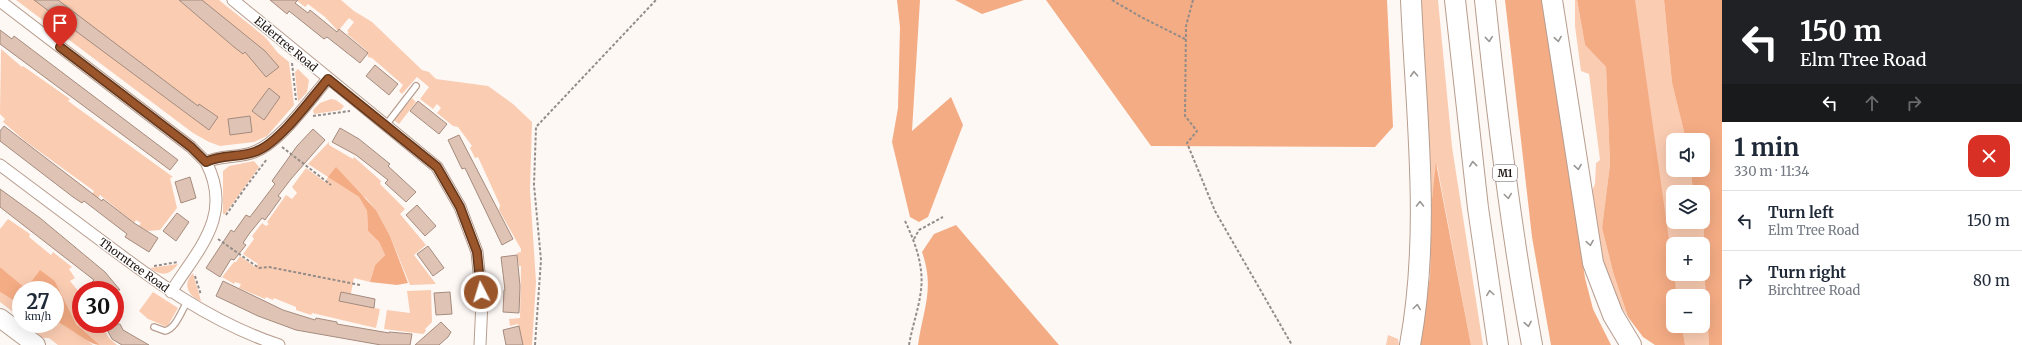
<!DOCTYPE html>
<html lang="en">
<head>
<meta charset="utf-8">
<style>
  :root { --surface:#fff; --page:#f6f6f7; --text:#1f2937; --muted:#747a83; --line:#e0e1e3 }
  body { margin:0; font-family:Merriweather,serif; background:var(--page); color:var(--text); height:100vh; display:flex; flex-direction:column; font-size:15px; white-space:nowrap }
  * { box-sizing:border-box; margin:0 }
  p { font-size:13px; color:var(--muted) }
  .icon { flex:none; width:22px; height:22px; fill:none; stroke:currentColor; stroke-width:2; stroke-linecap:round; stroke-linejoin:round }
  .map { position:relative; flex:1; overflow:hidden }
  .panel { display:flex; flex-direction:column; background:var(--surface); width:300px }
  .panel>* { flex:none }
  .top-card { background:#202124; color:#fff; overflow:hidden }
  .fabs { position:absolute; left:1666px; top:133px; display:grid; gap:8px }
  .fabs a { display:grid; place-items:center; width:44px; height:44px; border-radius:8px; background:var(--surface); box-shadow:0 4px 16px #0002; font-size:20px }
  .speed { position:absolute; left:12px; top:281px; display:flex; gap:8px; font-size:20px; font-weight:700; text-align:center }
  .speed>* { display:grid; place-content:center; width:52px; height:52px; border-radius:50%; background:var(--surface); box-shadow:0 4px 16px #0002; line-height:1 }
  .speed small { font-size:10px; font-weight:400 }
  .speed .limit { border:6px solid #d22; background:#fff; color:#111 }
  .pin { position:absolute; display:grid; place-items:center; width:34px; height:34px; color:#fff; margin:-41px -17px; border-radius:50% 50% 50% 0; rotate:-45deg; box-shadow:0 0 4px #0007 }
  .pin .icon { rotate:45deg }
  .me { position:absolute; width:44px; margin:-22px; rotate:355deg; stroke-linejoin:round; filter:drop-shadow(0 0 3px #0008) }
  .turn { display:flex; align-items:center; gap:14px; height:84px; padding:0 12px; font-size:18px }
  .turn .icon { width:52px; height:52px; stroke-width:2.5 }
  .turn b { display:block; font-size:28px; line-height:34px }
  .lanes { display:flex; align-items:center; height:38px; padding:0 12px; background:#0003; justify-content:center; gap:20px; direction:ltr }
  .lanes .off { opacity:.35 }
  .round { display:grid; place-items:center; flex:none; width:42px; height:42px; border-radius:12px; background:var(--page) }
  .overview { display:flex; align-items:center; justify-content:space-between; height:68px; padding:0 12px }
  h1 { font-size:24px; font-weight:700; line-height:30px }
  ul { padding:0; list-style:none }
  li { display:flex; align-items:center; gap:12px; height:60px; padding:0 12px; border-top:1px solid var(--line) }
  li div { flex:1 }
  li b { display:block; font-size:15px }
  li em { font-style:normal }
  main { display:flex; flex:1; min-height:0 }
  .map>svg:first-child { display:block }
  .green { fill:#faccb2 }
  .forest { fill:#f4ac84 }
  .building { fill:#dfc4b5; stroke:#a48b7d }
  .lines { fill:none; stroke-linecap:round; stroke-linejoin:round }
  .service-casing { stroke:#b79d8e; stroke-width:8 }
  .minor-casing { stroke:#b79d8e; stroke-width:13 }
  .primary-casing { stroke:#b79d8e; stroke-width:20 }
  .motorway-casing { stroke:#b79d8e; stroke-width:22 }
  .path { stroke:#948c88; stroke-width:2; stroke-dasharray:3 2; stroke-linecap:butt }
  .service { stroke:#fff; stroke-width:5.5 }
  .minor { stroke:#fff; stroke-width:11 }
  .primary { stroke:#fff; stroke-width:18 }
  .motorway { stroke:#fff; stroke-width:20 }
  .oneway { stroke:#9a9693 }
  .route-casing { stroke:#64371b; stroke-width:10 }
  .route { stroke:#9a552a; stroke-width:7 }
  .labels { text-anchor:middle; stroke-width:3; stroke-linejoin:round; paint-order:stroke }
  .shield { fill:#fff; stroke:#625b58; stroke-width:1 }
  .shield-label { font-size:10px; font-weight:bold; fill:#1e1510 }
  .street-label { font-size:11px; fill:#1e1510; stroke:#fff }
</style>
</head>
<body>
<main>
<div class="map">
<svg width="1722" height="345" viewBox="0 0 1722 345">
  <rect width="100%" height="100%" fill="#fef8f5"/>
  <!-- green -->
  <path class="green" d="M16 0H219L265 37 278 53 289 62 294 105 267 136 254 142 220 146 209 142 193 133Z
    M296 0H341L354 11 372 22 422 70 429 72 436 79 488 86 513 104 532 122 530 190 536 282 532 345H523L518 324 510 326 509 319 520 318 521 266H519L517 253 521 252V249L499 210 500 205 478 157 475 158 470 148 472 146 458 127 453 126 437 113 441 108 437 104 433 109 420 99 429 87 417 77 402 94 399 91 403 85 372 58 368 57 367 51 347 34 349 32 347 31 354 22 349 18 338 31 325 17 308 4 305 7Z
    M1419 0H1438L1452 147 1483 345H1471L1437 165 1432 199 1430 277Z
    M1575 0H1577L1585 45 1606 67 1610 164 1602 228 1613 272 1628 317 1619 304 1600 257 1589 197 1595 184 1596 163 1600 160 1589 74 1581 71 1575 26Z
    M1634 0H1664L1672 83 1686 140H1673V170H1691L1693 192H1673V222H1701L1704 230 1703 253 1709 345H1685L1682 326H1703V296H1677L1673 274H1703V244H1673V273Z
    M1 49 22 67 23 66 70 99 68 101 173 177 170 178 177 208 160 230 148 231 139 226 141 223 136 220 134 223 100 195 98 198 92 194 94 191 25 141 3 122 5 119 0 114Z
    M298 69 309 80 307 92 298 102 295 72Z
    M412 98 416 102 399 124 394 120Z
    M331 99 336 100 344 106 341 110 314 114 313 110 320 103Z
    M329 142V145L353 159 354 157 381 181 380 184 405 209 400 214 426 245 414 255 436 284 410 285 390 236 376 210 366 198 329 177 359 197 367 211 368 231 379 242 385 255 375 265 370 282 354 278 349 303 380 309 376 328 312 313 311 315 296 310V307L274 298 273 300 266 297 265 299 239 288 241 284 235 282 234 284 222 277 234 262H236L240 256 255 267 258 264 243 254 254 239 252 236 262 223 266 226 269 224 267 222 286 195 292 199 297 193 292 187 306 168 325 182 328 177 308 164Z
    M254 161 259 167 225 214H223V171L229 166Z
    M8 219 30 234 29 237 51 255 53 252 72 267 69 269 75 278 70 281 79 292 81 290V324L103 326 109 338 117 345H100L76 324 55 281 40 271 26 290 0 267V229Z
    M178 264C170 275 162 277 150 268Z
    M193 273 201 301C188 296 182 284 193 273Z
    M431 290 432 322 425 329 426 331 423 334 384 329 387 310 410 313 407 291Z
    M0 292 21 305V318L0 302Z
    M153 292 178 308 167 327 148 319 139 311Z
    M55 321 65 325 93 345H58L49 338H38L28 331 25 324H55Z
    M1388 335 1398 339 1399 345H1386Z"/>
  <!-- forest -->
  <path class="forest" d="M897 0H920L912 131 951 97 963 125 928 217 919 222 910 217 892 142 898 108 900 27Z
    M955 0H1024L982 14Z
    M1046 0H1387L1393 127 1375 147 1151 146Z
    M1505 0H1545L1585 278 1593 309 1611 345H1551L1532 237Z
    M1577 0H1635L1677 296H1673V326H1682L1685 345H1655L1643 337 1628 317 1613 272 1602 228 1610 164 1606 67 1585 45Z
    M1664 0H1722V345H1709L1703 253 1704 230 1701 222H1703V192H1693L1691 170H1703V140H1686L1672 83Z
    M1436 163 1471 345H1418L1430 277 1432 199Z
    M336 167 376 210 390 236 408 283 397 285 370 282 375 265 385 255 379 242 368 231 367 211 359 197 328 177Z
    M956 225 1059 345H918C923 309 935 289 922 252L934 234Z
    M0 267 26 289 40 270 55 281 76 324 100 345C88 345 69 326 55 321V290H21V305L0 292Z"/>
  <!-- building -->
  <path class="building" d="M34 0H58L198 106 199 104 218 117 209 130Z
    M179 0H202L265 51 279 67 266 77 245 52 243 54 234 47Z
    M270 0H298L295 3 308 13 310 10 337 32 339 29 368 53 360 63 327 37 324 39 289 11 287 14Z
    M0 30 12 39 14 36 178 160 170 170 0 44Z
    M375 65 398 84 389 95 366 76Z
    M269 88 280 97 264 120 252 111Z
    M418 101 447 124 439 134 410 111Z
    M250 116 252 132 230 135 228 119Z
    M4 126 102 201 103 199 134 223 158 238 149 252 125 237 127 234 84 201 82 203 73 197 0 141V131Z
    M340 128 359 139 390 164 388 166 416 192 406 202 385 183 388 180 356 155 332 142Z
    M313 129 325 140 291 179 278 196 281 198 265 220 262 218 249 234 243 243 246 245 234 260 231 259 220 277 206 268 231 230 234 232 246 215 250 217 275 184 272 181 297 146Z
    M459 135 513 239 502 245 465 168 462 169 448 140Z
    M190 177 196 198 181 203 175 182Z
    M0 189 40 218 105 272 120 290H99L92 282 94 280 0 207Z
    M417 205 436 226 425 236 406 215Z
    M177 213 189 222 176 241 163 231Z
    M428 246 444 268 433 276 417 254Z
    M517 255 520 286 519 313 503 312 504 290H505L501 257Z
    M223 281 283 310 315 320 316 318 337 322V324L389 333V332L412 334 410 345H381L296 330 258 316 216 296Z
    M341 292 375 299 374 308 339 301Z
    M450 292 452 314 436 315 434 293Z
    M441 322 451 332 448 337 439 345H415Z
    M104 324H120L123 330 149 345H122L112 339Z
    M519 326 523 345H506L503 330Z"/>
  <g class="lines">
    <!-- service casing -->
    <g class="service-casing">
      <path id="service" d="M386 125 416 86
        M154 327 165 331C176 328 181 312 187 302"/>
    </g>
    <!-- minor casing -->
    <g class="minor-casing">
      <path id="minor" d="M233 0 437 167 460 207 477 252 482 302 480 345
        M0 1 191 147 206 162
        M0 165C33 190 66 214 99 239 156 282 210 322 279 345
        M171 292C198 249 234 216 206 162 221 155 239 158 254 152 280 143 309 100 328 79"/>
    </g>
    <!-- primary casing -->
    <g class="primary-casing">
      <path id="primary" d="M0 318 36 345"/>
    </g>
    <!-- motorway casing -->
    <g class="motorway-casing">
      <path id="motorway" d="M1455 0 1478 208 1498 345
        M1485 0C1497 116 1511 231 1532 345
        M1552 0 1593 263 1613 315 1631 345
        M1410 345C1431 231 1416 114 1411 0"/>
    </g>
    <!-- path -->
    <path class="path" d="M1112 0 1141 17 1185 39
      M1193 0 1186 26 1185 116 1197 131 1187 143 1215 211 1292 345
      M292 63 296 100
      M313 116 350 111
      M282 147 331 185
      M226 215 245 188 267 159
      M905 221C915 242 924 266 921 290 919 308 912 327 909 345
      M218 239 259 268 269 267 360 285
      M914 239 919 230 943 217
      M154 266 178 262
      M195 276 201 295
      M535 345 541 260 534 185 536 127 656 0"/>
    <!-- service -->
    <use href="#service" class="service"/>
    <!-- minor -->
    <use href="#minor" class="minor"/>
    <!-- primary -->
    <use href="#primary" class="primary"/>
    <!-- motorway -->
    <use href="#motorway" class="motorway"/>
  </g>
  <!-- one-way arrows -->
  <defs><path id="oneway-chevron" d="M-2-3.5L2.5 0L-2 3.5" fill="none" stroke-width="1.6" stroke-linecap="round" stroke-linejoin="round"/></defs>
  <g class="oneway">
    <use href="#oneway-chevron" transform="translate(1489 39) rotate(84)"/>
    <use href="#oneway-chevron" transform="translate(1558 39) rotate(81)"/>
    <use href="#oneway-chevron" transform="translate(1414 74) rotate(-93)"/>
    <use href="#oneway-chevron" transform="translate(1473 164) rotate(-96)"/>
    <use href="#oneway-chevron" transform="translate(1578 167) rotate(81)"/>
    <use href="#oneway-chevron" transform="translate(1508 196) rotate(82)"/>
    <use href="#oneway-chevron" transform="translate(1420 204) rotate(-90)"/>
    <use href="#oneway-chevron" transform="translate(1590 243) rotate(81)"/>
    <use href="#oneway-chevron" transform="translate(1490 293) rotate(-98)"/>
    <use href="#oneway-chevron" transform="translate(1417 307) rotate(-82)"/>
    <use href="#oneway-chevron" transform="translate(1528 324) rotate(80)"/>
  </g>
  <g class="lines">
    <!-- route casing -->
    <g class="route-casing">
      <path id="route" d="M60 47 191 147 206 162C222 154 241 158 257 151 280 142 311 99 328 79L437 167 460 207 477 252 481 292"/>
    </g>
    <!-- route -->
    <use href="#route" class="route"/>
  </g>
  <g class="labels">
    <!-- shield labels -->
    <rect class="shield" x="1493" y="165" width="24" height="16" rx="3"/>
    <g class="shield-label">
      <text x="1505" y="177">M1</text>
    </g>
    <!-- street labels -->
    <g class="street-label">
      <text transform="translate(286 44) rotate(40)" y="4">Eldertree Road</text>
      <text transform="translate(134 265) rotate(36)" y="4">Thorntree Road</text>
    </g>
  </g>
</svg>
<div class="fabs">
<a><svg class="icon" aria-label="sound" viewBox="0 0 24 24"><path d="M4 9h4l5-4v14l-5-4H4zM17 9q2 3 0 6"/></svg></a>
<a><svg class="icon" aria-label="layers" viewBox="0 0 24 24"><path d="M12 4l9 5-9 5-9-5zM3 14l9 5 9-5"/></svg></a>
<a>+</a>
<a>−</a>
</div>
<div class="speed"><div>27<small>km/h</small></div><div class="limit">30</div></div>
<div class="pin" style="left:60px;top:47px;background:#d93025"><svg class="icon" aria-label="arrive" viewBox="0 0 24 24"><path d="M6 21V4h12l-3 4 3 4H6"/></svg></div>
<svg class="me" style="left:481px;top:292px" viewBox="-20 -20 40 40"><circle r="17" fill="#9a552a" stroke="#fff" stroke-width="3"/><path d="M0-11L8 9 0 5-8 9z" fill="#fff"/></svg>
</div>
<section class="panel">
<div class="top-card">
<div class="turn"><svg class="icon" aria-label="left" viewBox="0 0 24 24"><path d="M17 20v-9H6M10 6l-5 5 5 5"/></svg><div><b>150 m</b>Elm Tree Road</div></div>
<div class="lanes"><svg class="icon" aria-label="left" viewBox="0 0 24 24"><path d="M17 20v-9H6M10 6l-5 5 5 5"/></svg><svg class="icon off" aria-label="ahead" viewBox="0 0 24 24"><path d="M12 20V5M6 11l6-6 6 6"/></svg><svg class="icon off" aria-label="right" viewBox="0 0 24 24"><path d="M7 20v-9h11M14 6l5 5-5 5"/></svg></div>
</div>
<div class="overview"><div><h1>1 min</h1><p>330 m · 11:34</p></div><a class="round" style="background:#d93025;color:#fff"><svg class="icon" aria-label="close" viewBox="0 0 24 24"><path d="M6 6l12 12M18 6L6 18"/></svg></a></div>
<ul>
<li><svg class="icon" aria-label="left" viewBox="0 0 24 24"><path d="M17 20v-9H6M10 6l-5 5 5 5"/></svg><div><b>Turn left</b><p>Elm Tree Road</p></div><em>150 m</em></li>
<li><svg class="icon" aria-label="right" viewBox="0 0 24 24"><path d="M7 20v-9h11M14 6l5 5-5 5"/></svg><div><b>Turn right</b><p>Birchtree Road</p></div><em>80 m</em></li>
</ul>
</section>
</main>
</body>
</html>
